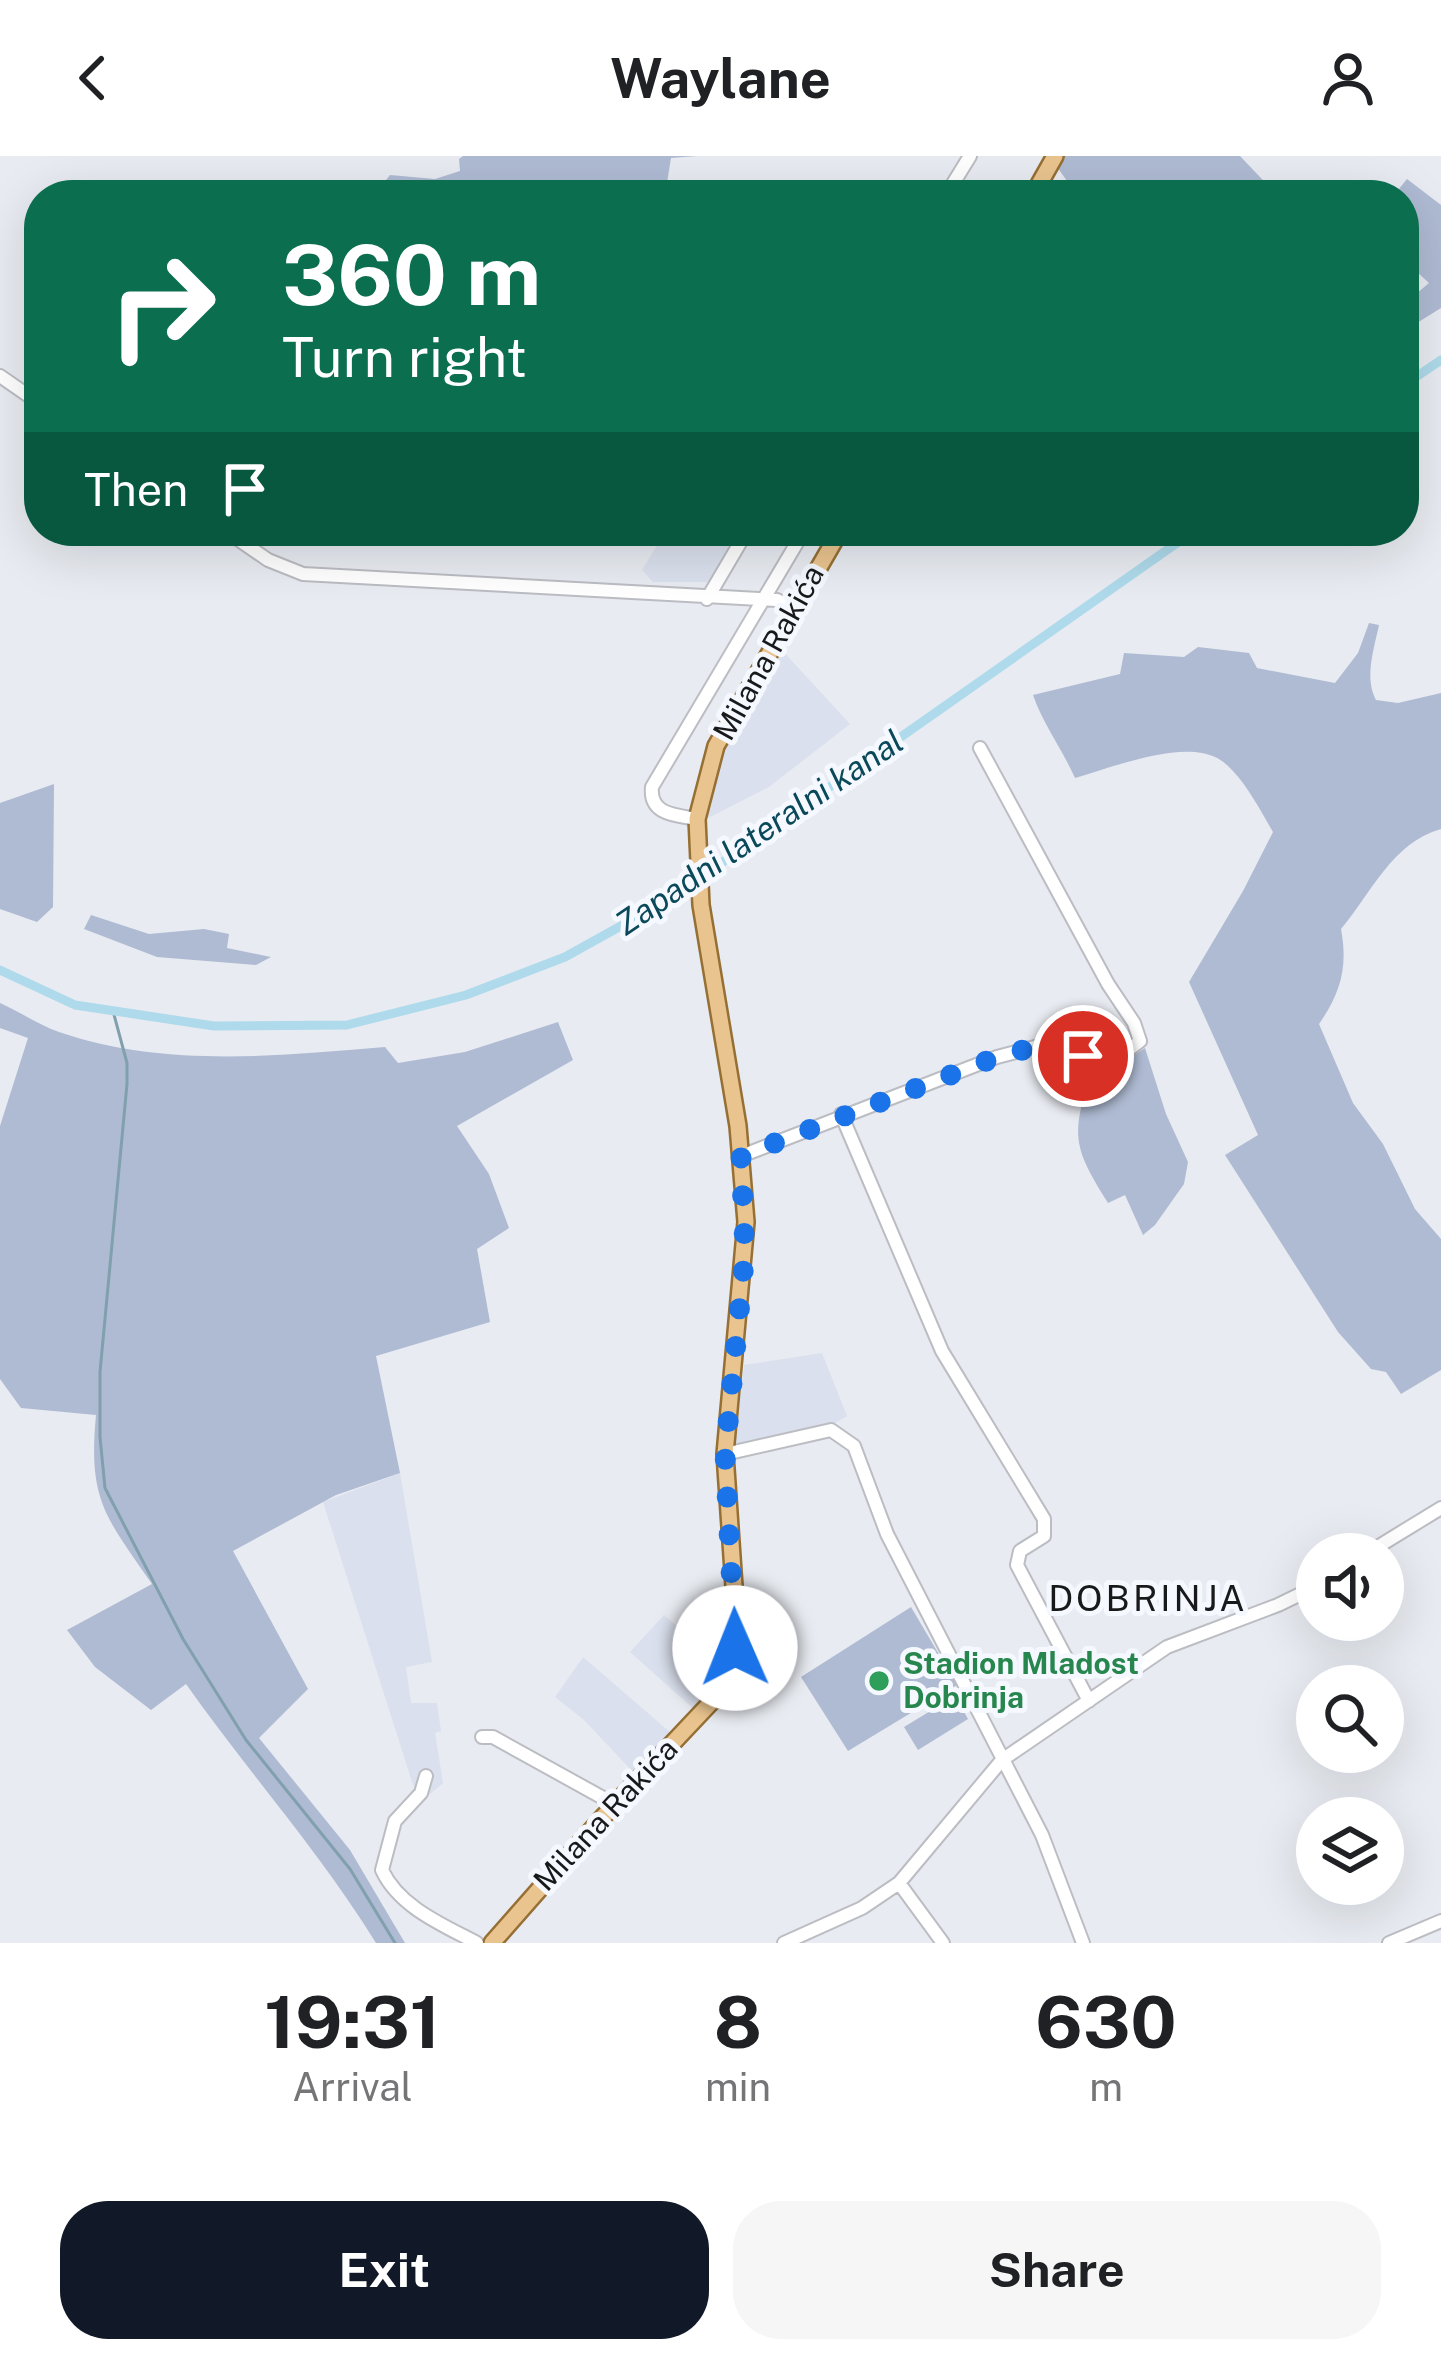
<!DOCTYPE html>
<html lang="en">
<head>
<meta charset="utf-8">
<style>
  :root { --surface:#fff; --page:#f6f6f6; --text:#202124; --muted:#757577; --accent:#111827 }
  body { margin:0; font-family:"Public Sans",sans-serif; background:var(--page); color:var(--text); height:100vh; display:flex; flex-direction:column; font-size:45px; white-space:nowrap }
  * { box-sizing:border-box; margin:0 }
  p { font-size:39px; color:var(--muted) }
  .icon { flex:none; width:66px; height:66px; fill:none; stroke:currentColor; stroke-width:2; stroke-linecap:round; stroke-linejoin:round }
  .map { position:relative; height:1787px; overflow:hidden }
  .sheet { display:flex; flex-direction:column; background:var(--surface); flex:1 }
  .sheet>* { flex:none }
  .top-card { position:absolute; left:24px; top:24px; width:1395px; height:366px; border-radius:48px; box-shadow:0 12px 48px #0002; background:#0b6e4f; color:#fff; overflow:hidden }
  .fabs { position:absolute; left:1296px; top:1377px; display:grid; gap:24px }
  .fabs a { display:grid; place-items:center; width:108px; height:108px; border-radius:50%; background:var(--surface); box-shadow:0 12px 48px #0002; font-size:60px }
  .pin { position:absolute; display:grid; place-items:center; width:102px; height:102px; color:#fff; margin:-51px; border:6px solid #fff; border-radius:50%; box-shadow:0 3px 12px #0007 }
  .me { position:absolute; width:132px; margin:-66px; rotate:359deg; stroke-linejoin:round; filter:drop-shadow(0 0 9px #0008) }
  .turn { display:flex; align-items:center; gap:42px; height:252px; padding:0 60px; font-size:54px }
  .turn .icon { width:156px; height:156px; stroke-width:2.5 }
  .turn b { display:block; font-size:84px; line-height:102px }
  .then { display:flex; align-items:center; height:114px; padding:0 60px; background:#0003; gap:24px; font-size:45px }
  .eta { display:flex; justify-content:space-evenly; align-items:center; height:204px; text-align:center }
  .eta b { font-size:72px; font-weight:700; line-height:84px }
  .button { display:flex; gap:24px; margin-top:auto; padding:24px 60px }
  .button a { flex:1; height:138px; border-radius:48px; background:var(--accent); color:#fff; font-size:48px; font-weight:700; line-height:138px; text-align:center }
  .button a+a { background:var(--page); color:var(--text) }
  header { display:flex; justify-content:space-between; align-items:center; height:156px; padding:0 60px; background:var(--surface); font-size:54px; font-weight:700 }
  .map>svg:first-child { display:block }
  .built { fill:#dae0ed }
  .green { fill:#afbbd3 }
  .lines { fill:none; stroke-linecap:round; stroke-linejoin:round }
  .stream { stroke:#81a0ad; stroke-width:3 }
  .canal { stroke:#aedaeb; stroke-width:9 }
  .minor-casing { stroke:#bbbdc3; stroke-width:16 }
  .major-casing { stroke:#966f34; stroke-width:20 }
  .minor { stroke:#fff; stroke-width:12 }
  .major { stroke:#e9c48e; stroke-width:15 }
  .route { stroke:#1a73e8; stroke-width:21; stroke-dasharray:0 37.8 }
  .leisure-dot { fill:#2e9e5b; stroke:#f5f9ff; stroke-width:4.5 }
  .labels { text-anchor:middle; stroke-width:10; stroke-linejoin:round; paint-order:stroke }
  .street-label { font-size:30px; fill:#18191b; stroke:#f5f9ff }
  .leisure-label { font-size:30px; font-weight:bold; fill:#27864d; stroke:#f5f9ff; text-anchor:start }
  .water-label { font-size:33px; font-style:italic; fill:#0a495a; stroke:#f5f9ff }
  .quarter-label { font-size:36px; letter-spacing:3px; fill:#18191b; stroke:#f5f9ff }
</style>
</head>
<body>
<header><svg class="icon" aria-label="back" viewBox="0 0 24 24"><path d="M15 5l-7 7 7 7"/></svg>Waylane<svg class="icon" aria-label="person" viewBox="0 0 24 24"><circle cx="12" cy="8" r="4"/><path d="M4 21q1-7 8-7t8 7"/></svg></header>
<div class="map">
<svg width="1441" height="1787" viewBox="0 0 1441 1787">
  <rect width="100%" height="100%" fill="#e8ebf1"/>
  <!-- built -->
  <path class="built" d="M666 375H739L709 426H653L642 414Z
    M780 492 850 568 769 631 706 663 712 625 727 580Z
    M822 1197 847 1260 830 1270 734 1294 744 1209Z
    M400 1317 432 1506 406 1511 411 1547H437L441 1575 435 1577 443 1627 423 1644 413 1629 323 1346Z
    M664 1459 724 1510 714 1532 695 1554 630 1496Z
    M583 1501 671 1577 634 1617 584 1564 555 1541Z"/>
  <!-- green -->
  <path class="green" d="M463 0H697L671 2 665 39H374L390 19 435 23 460 15 459 3Z
    M1064 0H1240L1277 39H1077L1057 11Z
    M1407 23 1441 49V152L1404 175V148L1429 127 1404 104V39H1394Z
    M1369 467 1379 469C1374 493 1364 522 1376 544L1398 547 1441 537V673C1392 687 1372 736 1341 773 1348 811 1341 836 1319 868L1353 947 1383 988 1415 1053 1441 1083V1214L1401 1238 1386 1216 1371 1213 1338 1176 1225 999 1258 979 1189 826 1243 735 1273 676C1261 655 1238 611 1215 601 1180 584 1110 612 1075 622 1062 593 1043 568 1033 539L1120 518 1124 497 1184 501 1198 491 1249 497 1257 512 1335 527 1358 497Z
    M54 628 53 751 37 766 0 753V647Z
    M91 759 149 778 204 773 229 778 227 792 271 801 256 809 157 801 84 773Z
    M0 847C20 856 39 869 59 876 165 912 275 900 385 891L398 907 465 896 558 866 573 904 457 970 489 1018 509 1072 477 1093 490 1166 376 1200 400 1317 336 1339 233 1395 308 1533 259 1582 350 1694 405 1787H376C320 1696 248 1616 186 1528L151 1554 95 1511 67 1474 152 1428C105 1360 88 1344 96 1259L21 1252 0 1223V970L28 882 0 872Z
    M1145 892 1166 958 1188 1006 1184 1028 1155 1069 1143 1079 1125 1039 1108 1047C1074 992 1070 981 1091 918L1102 920Z
    M911 1451 957 1529 848 1595 801 1521Z
    M955 1540 968 1563 918 1594 904 1571Z"/>
  <g class="lines">
    <!-- stream -->
    <path class="stream" d="M113 855 127 907V928L100 1216V1281L105 1332 183 1483 246 1584 350 1713 395 1787"/>
    <!-- canal -->
    <path class="canal" d="M1404 229 1441 204
      M0 814 75 849 214 870 347 869 466 839 565 801 673 741 1194 375"/>
    <!-- minor casing -->
    <g class="minor-casing">
      <path id="minor" d="M946 39 970 0
        M0 220 39 247
        M226 375 268 404 303 418 777 444 793 453
        M707 443 747 375
        M697 663C676 659 649 659 652 631L804 375
        M841 958 942 1195 1044 1363V1380L1020 1395 1017 1409 1089 1545
        M741 1000 997 901 1061 884 1072 886 1092 913 1101 915 1140 885 1134 867 1108 828 980 592
        M725 1298 831 1274 854 1290 887 1378 1042 1679 1083 1787
        M1366 1398 1441 1352
        M482 1581H493L614 1648
        M426 1620 421 1637 395 1665 382 1714C399 1751 443 1769 477 1787
        M899 1727 943 1787
        M784 1787 862 1752 899 1727 1002 1604 1167 1491 1278 1449 1317 1430
        M1389 1787 1441 1765"/>
    </g>
    <!-- major casing -->
    <g class="major-casing">
      <path id="major" d="M1033 39 1055 0
        M492 1787 602 1662 717 1540 733 1509 737 1474 725 1298 746 1066 738 970 701 749 697 663 716 590 840 375"/>
    </g>
    <!-- minor -->
    <use href="#minor" class="minor"/>
    <!-- major -->
    <use href="#major" class="major"/>
  </g>
  <g class="lines">
    <!-- route -->
    <path class="route" d="M735 1492 725 1298 745 1097 741 1000 997 901 1060 884 1072 886 1083 900"/>
  </g>
  <!-- markers -->
  <circle class="leisure-dot" cx="879" cy="1525" r="12"/>
  <g class="labels">
    <!-- street labels -->
    <g class="street-label">
      <text transform="translate(769 497) rotate(-61)" y="10">Milana Rakića</text>
      <text transform="translate(606 1659) rotate(-47)" y="10">Milana Rakića</text>
    </g>
    <!-- leisure labels -->
    <g class="leisure-label">
      <text x="903" y="1518">Stadion Mladost<tspan x="903" dy="34">Dobrinja</tspan></text>
    </g>
    <!-- water labels -->
    <g class="water-label">
      <text transform="translate(759 676) rotate(-34)" y="12">Zapadni lateralni kanal</text>
    </g>
    <!-- quarter labels -->
    <g class="quarter-label">
      <text x="1148" y="1455">DOBRINJA</text>
    </g>
  </g>
</svg>
<div class="fabs">
<a><svg class="icon" aria-label="sound" viewBox="0 0 24 24"><path d="M4 9h4l5-4v14l-5-4H4zM17 9q2 3 0 6"/></svg></a>
<a><svg class="icon" aria-label="search" viewBox="0 0 24 24"><circle cx="10" cy="10" r="6"/><path d="M15 15l6 6"/></svg></a>
<a><svg class="icon" aria-label="layers" viewBox="0 0 24 24"><path d="M12 4l9 5-9 5-9-5zM3 14l9 5 9-5"/></svg></a>
</div>
<div class="pin" style="left:1083px;top:900px;background:#d93025"><svg class="icon" aria-label="arrive" viewBox="0 0 24 24"><path d="M6 21V4h12l-3 4 3 4H6"/></svg></div>
<svg class="me" style="left:735px;top:1492px" viewBox="-20 -20 40 40"><circle r="19" fill="#fff"/><path d="M0-13L10 11 0 6-10 11z" fill="#1a73e8"/></svg>
<div class="top-card">
<div class="turn"><svg class="icon" aria-label="right" viewBox="0 0 24 24"><path d="M7 20v-9h11M14 6l5 5-5 5"/></svg><div><b>360 m</b>Turn right</div></div>
<div class="then">Then<svg class="icon" aria-label="arrive" viewBox="0 0 24 24"><path d="M6 21V4h12l-3 4 3 4H6"/></svg></div>
</div>
</div>
<section class="sheet">
<div class="eta">
<div><b>19:31</b><p>Arrival</p></div>
<div><b>8</b><p>min</p></div>
<div><b>630</b><p>m</p></div>
</div>
<div class="button"><a>Exit</a><a>Share</a></div>
</section>
</body>
</html>
